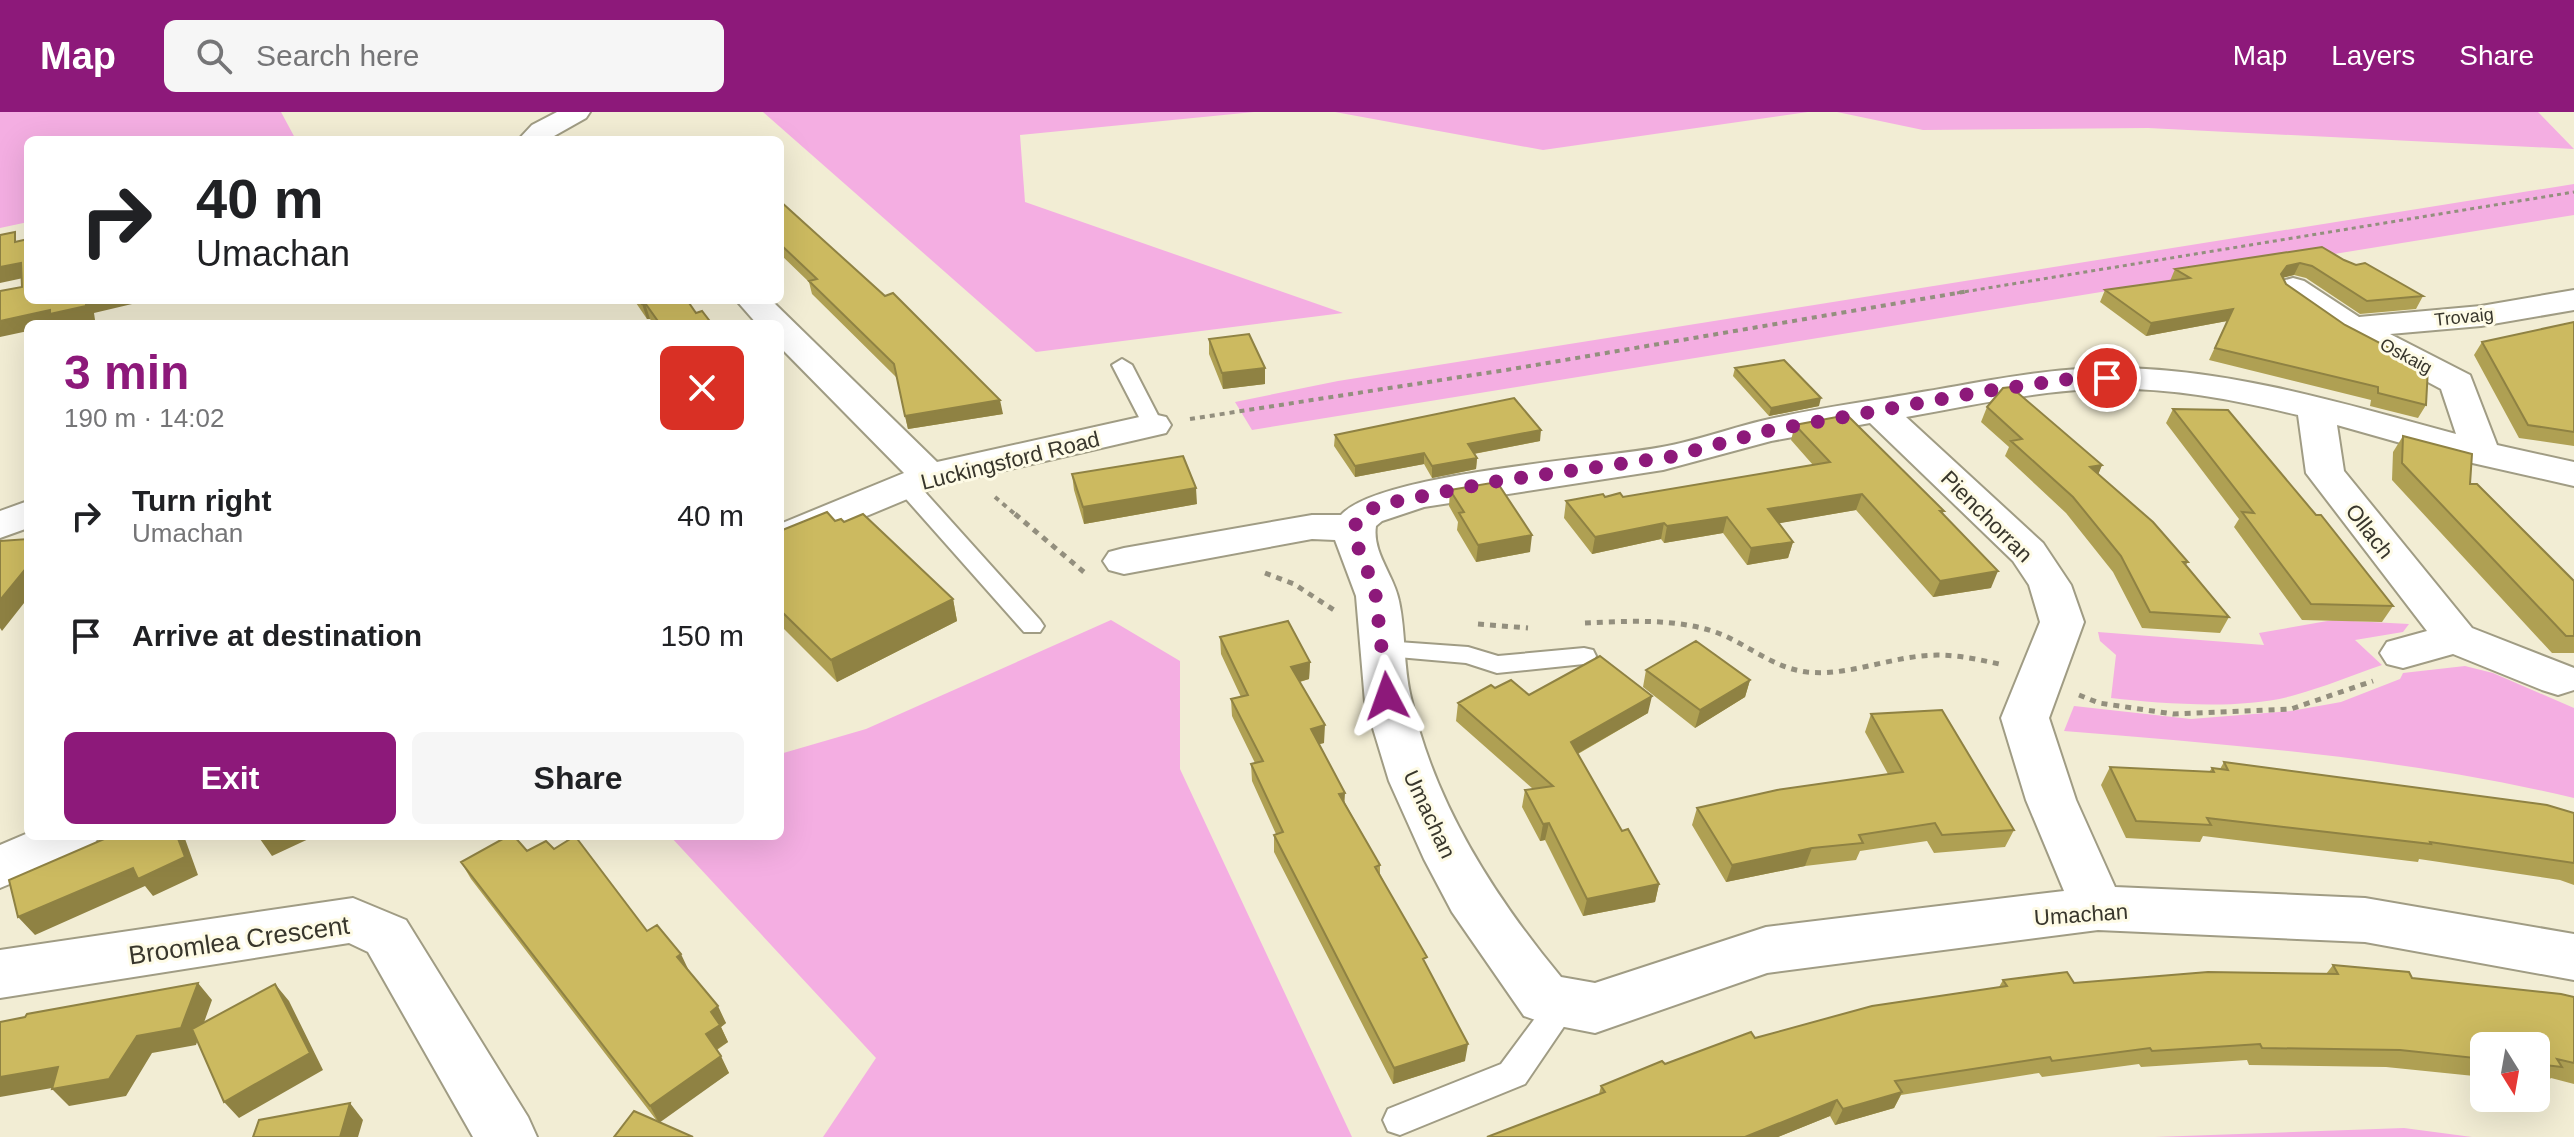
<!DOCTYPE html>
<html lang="en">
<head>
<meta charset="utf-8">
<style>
  :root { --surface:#fff; --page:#f6f6f6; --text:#202124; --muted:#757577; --accent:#8d197a }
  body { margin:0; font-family:Arial,sans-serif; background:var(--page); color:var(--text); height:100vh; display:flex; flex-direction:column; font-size:30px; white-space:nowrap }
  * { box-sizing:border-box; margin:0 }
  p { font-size:26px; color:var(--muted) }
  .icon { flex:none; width:44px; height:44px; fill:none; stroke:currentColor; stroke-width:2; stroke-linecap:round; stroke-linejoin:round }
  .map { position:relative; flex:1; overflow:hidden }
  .drawer { position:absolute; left:24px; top:208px; width:760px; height:520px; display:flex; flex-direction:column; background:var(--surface); border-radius:12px; box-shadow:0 8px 32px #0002 }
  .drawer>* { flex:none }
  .top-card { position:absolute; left:24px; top:24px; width:760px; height:168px; border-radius:12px; box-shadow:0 8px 32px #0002; background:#fff; color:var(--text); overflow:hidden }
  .needle { width:52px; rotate:169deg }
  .buttons { position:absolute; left:2470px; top:920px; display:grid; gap:16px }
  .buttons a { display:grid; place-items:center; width:80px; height:80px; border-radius:12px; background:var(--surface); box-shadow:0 8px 32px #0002; font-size:40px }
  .pin { position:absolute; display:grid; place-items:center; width:68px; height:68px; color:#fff; margin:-34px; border:4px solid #fff; border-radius:50%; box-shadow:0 2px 8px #0007 }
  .me { position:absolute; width:88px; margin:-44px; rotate:356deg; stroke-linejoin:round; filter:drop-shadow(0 0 6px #0008) }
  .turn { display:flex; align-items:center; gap:28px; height:168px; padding:0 40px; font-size:36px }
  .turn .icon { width:104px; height:104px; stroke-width:2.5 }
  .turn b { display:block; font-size:56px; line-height:68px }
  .round { display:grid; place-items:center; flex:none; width:84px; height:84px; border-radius:12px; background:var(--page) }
  .overview { display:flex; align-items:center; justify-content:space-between; height:136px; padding:0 40px }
  h1 { font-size:48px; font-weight:600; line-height:60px; color:var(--accent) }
  .primary-button { display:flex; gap:16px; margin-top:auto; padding:16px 40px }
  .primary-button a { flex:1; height:92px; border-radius:12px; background:var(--accent); color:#fff; font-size:32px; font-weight:600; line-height:92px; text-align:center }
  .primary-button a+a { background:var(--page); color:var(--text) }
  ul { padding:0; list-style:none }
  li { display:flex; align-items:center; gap:24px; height:120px; padding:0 40px }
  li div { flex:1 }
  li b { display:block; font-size:30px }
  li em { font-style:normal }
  header { display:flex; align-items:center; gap:48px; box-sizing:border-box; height:112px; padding:0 40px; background:var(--accent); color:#fff }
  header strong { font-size:38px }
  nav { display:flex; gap:44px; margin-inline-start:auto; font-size:28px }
  .search { width:560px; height:72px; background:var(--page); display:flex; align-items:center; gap:20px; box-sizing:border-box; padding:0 28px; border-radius:12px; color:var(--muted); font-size:30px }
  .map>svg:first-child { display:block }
  .green { fill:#f4aee2 }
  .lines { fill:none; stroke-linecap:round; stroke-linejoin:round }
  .service-casing { stroke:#a09c84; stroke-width:4 }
  .minor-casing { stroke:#a09c84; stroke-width:4 }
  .path-far2 { stroke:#938f7e; stroke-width:3; stroke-dasharray:4 4; stroke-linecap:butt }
  .path-far1 { stroke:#938f7e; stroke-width:4; stroke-dasharray:5 5; stroke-linecap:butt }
  .path { stroke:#938f7e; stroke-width:5; stroke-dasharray:6 6; stroke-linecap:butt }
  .service { fill:#fff; fill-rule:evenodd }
  .minor { fill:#fff; fill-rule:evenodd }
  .wall { fill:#afa053 }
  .shaded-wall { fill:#8f8243 }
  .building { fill:#ccba60; stroke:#8f8243; stroke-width:2 }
  .route { stroke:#8d197a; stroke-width:14; stroke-dasharray:0 25.2 }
  .labels { text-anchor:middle; stroke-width:6; stroke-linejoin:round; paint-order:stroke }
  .far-street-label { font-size:18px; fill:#38362c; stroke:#fefbe6 }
  .street-label { font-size:22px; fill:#38362c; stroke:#fefbe6 }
  .near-street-label { font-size:26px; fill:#38362c; stroke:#fefbe6 }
</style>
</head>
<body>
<header>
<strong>Map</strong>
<div class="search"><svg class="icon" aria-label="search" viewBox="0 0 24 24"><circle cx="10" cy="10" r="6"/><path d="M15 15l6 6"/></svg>Search here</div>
<nav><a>Map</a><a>Layers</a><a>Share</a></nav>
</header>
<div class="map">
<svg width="2574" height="1025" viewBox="0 0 2574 1025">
  <rect width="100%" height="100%" fill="#f2edd4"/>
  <!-- green -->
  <path class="green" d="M0 0H281L295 26 28 28V110L0 116Z
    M763 0H1254L1020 23 1025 90 1343 201 1036 240Z
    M1335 0H1808L1543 38Z
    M1837 0H2538L2574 37 2148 16 1923 18Z
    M2574 72V103L1252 318 1235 290 1338 269Z
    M1111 508 1180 549V657L1352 1025H823L876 946 670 724H780V642L866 617Z
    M2333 508 2409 512 2403 520 2355 528 2382 553C2353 563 2324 575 2295 583 2244 598 2164 592 2111 586L2116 543 2100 529 2098 520 2264 533 2259 521Z
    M2465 554 2493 561 2574 596V686C2407 646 2235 633 2064 619L2074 594 2191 607 2291 599 2341 590 2400 567 2403 561Z
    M2404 1016 2472 1025H2155Z"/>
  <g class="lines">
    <!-- service casing -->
    <g class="service-casing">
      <path id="service" d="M1122 247 1132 253 1163 313 1160 317 1153 319 1143 313 1112 253Z
        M907 368 915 369 1040 508 1044 514 1040 520H1024L899 379 896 374Z
        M1384 529 1468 535 1498 544 1584 536 1593 538 1596 544 1593 550 1584 552 1497 561 1466 551 1375 543 1372 537 1375 531Z
        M1564 878 1575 882 1580 891 1525 972 1400 1023 1388 1019 1383 1008 1388 997 1501 952 1553 882Z"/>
    </g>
    <!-- minor casing -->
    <g class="minor-casing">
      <path id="minor" d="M557 0H590L586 6 547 28H518L532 13Z
        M2293 166 2304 169 2359 205 2481 194 2574 178V198L2481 214 2390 222 2470 263 2497 333 2574 350V374L2468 350 2337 313 2344 359 2472 516 2574 556V578L2558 583 2542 578 2453 542 2403 556 2387 552 2380 541 2387 530 2427 519 2306 361 2298 303C2231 287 2163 274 2093 277 2030 280 1968 294 1906 305L2043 431 2071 473 2084 510 2049 606 2076 688 2115 775 2365 786 2574 822V868L2365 830 2098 818 1767 861 1595 921 1544 911 1524 904 1452 800 1424 747 1389 669 1365 590 1356 484 1335 428 1312 427 1124 462 1109 458 1103 449 1109 440 1124 436 1312 403H1341C1378 361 1599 347 1662 335 1696 329 1728 317 1761 309 1816 296 1872 289 1928 279 1993 268 2059 254 2125 256 2238 259 2348 293 2456 322L2441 277 2340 223 2282 183 2277 176 2282 169ZM1870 311 2013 449 2029 473 2040 510 2001 606 2026 688 2064 779 1766 815 1595 871 1561 865C1494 784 1434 691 1411 586 1403 554 1406 521 1399 489 1394 463 1372 441 1376 414L1382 409 1424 395 1663 358 1771 329Z
        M736 188H771L937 350 1153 302 1166 305 1171 313 1166 321 941 373 780 440V412L904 361 780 235V212H757Z
        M28 389V416L0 426V399Z
        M28 721V724H99L91 738 0 776V733Z
        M353 786 406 808 528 1005 537 1025H473L368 840 349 831 0 886V838Z"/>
    </g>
    <!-- path-far2 -->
    <path class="path-far2" d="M1957 181 2574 80"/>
    <!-- path-far1 -->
    <path class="path-far1" d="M1190 307 1512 257 1969 179
      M995 385 1017 404"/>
    <!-- path -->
    <path class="path" d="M1015 402 1085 461
      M1265 461 1294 472 1334 498
      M1585 511C1628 509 1677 506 1718 521 1749 533 1773 556 1807 560 1846 564 1882 548 1921 544 1947 541 1973 546 1999 552
      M1478 512 1528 516
      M2079 583 2099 591 2173 602 2291 597 2373 569"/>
    <!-- service -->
    <use href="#service" class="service"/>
    <!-- minor -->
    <use href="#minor" class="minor"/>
  </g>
  <!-- wall -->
  <path class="wall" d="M780 89 1003 302 908 317 897 266 812 182 809 170 780 142Z
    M2344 148 2423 184 2416 197 2360 202 2306 166 2294 163 2282 166 2286 172 2426 293 2418 306 2370 294 2371 288 2209 248 2227 209 2146 224 2100 190 2105 178 2170 169 2175 157Z
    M634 188H687L696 201 712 212H654L650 207H647Z
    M2574 210V334L2519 326 2474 243 2482 230Z
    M1209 227 1265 272 1223 277 1209 242Z
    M1735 256 1819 294 1769 304 1733 264Z
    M1987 295 2102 353 2098 362 2188 450 2186 453 2229 505 2220 521 2142 516 2113 460 2066 401 2005 344 2009 335 1981 310Z
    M2173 297 2393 494 2382 510 2302 508 2234 415 2239 407 2166 311Z
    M1795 313 1944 399 1943 401 1991 476 1933 485 1856 398 1779 411 1793 430 1788 446 1747 453 1723 421 1664 431 1661 427 1592 442 1564 406 1566 389 1605 385H1623L1813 353 1791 328Z
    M1335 323 1540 329 1474 342 1477 346 1476 357 1432 366 1424 352 1355 365 1334 334Z
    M2403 324 2470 372 2574 469V541H2552L2392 368 2393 340Z
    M1072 362 1197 392 1084 412 1074 378Z
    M1450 378 1530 440 1476 450 1457 418 1458 410 1449 394Z
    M780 419 953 487 957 509 837 570 780 513Z
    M1220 525 1310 550 1309 567 1300 570 1324 631 1319 632 1345 691 1380 753V762L1426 853 1465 949 1393 972 1274 740V723L1276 722 1252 669 1251 652 1255 651 1232 604 1231 587 1241 585 1221 542Z
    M1646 558 1750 568 1745 585 1695 616 1643 575Z
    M1529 583 1648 601 1578 642 1622 719 1659 772 1655 790 1583 804 1545 728 1540 729 1522 695 1525 678 1533 677 1456 609 1458 591Z
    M1871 602 2014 718 2005 735 1934 741 1927 729 1860 739 1856 748 1805 754 1726 770 1692 713 1697 696 1888 662 1865 620Z
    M2224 650 2574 701V773L2560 768 2419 747 2418 750 2203 724 2200 730 2126 726 2101 673 2110 655 2209 660 2212 656 2220 657Z
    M554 737 689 859 726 911 721 915 728 930 717 938 729 961 657 1009 471 767 461 750Z
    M2333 853 2412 866 2574 885V972L2551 966 2545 971 2536 970V934H2484V965L2386 955 2249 953 2247 948 2141 955 2139 952 2042 965 2039 961 1901 983 1894 996 1835 1013 1830 1004 1778 1025H1487L1599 982 1601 974 1665 952 1755 926 1999 875 2003 868 2074 871 2326 862Z"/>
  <!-- shaded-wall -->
  <path class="shaded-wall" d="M21 151 28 165 0 171V155Z
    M2300 151 2294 163 2281 166V162L2287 154Z
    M86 188H149L94 201 95 208 78 212H28V219L0 225V209Z
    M645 191 650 207H647L642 192Z
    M2233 197 2227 209 2146 224 2151 211Z
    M1265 256V272L1223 277 1222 261Z
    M1821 286 1819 294 1769 304 1771 296Z
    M1000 288 1003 302 908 317 905 304Z
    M1541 318 1540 329 1467 343 1468 332Z
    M1424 341V352L1355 365V354Z
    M1477 346 1476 357 1432 366V354Z
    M2102 353 2096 368 2090 355Z
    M1196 376 1197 392 1084 412 1083 395Z
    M1862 382 1856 398 1763 414 1768 397Z
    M1727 405 1723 421 1664 431 1667 414Z
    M1664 411 1661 427 1592 442 1595 425Z
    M1532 423 1530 440 1476 450 1478 433Z
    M1793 430 1788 446 1747 453 1751 436Z
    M28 454V486L2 519 0 516V488Z
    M1998 459 1991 476 1933 485 1940 469Z
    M953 487 957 509 837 570 831 548Z
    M1310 550 1309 567 1291 572V555Z
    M1750 568 1745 585 1695 616 1700 598Z
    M1652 584 1648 601 1568 647 1571 630Z
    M1325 613 1324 631 1311 634V617Z
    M1345 681 1344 698 1339 682Z
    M1549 711 1545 728 1540 729 1543 712Z
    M177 724H184L198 763 153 784 145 774 35 823 18 805 133 756Z
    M266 724H315L272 744 260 727Z
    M1812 736 1805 754 1726 770 1732 753Z
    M1659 772 1655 790 1583 804 1587 787Z
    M681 842 689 859 677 845Z
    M198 871 212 888 196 933 152 941 126 984 69 994 52 977 137 924Z
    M275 872 289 889 323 958 239 1006 224 990Z
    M718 894 726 911 721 915 728 930 714 939 706 922 711 900Z
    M1468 932 1465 949 1393 972 1394 956Z
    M721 944 729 961 659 1011 650 994Z
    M58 955 75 972 0 985V965Z
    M1902 980 1894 996 1835 1013 1843 997Z
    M1837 988 1830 1004 1778 1025H1745Z
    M350 991 363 1008 358 1025H340Z"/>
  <!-- building -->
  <path class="building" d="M780 89 885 184 893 181 1000 288 905 304 894 252 809 169 817 167 780 132Z
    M15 120V130L28 127V188H86V194L50 202V198L0 209V179L22 175 21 151 0 155V123Z
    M2322 135 2344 148 2356 153 2365 151 2423 184 2367 189 2312 154 2300 151 2287 154 2281 162 2286 172 2345 213 2428 256 2426 293 2378 281V275L2215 236 2233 197 2151 211 2105 178 2190 166 2175 157Z
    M639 188H687L696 201 702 199 712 212H660L645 191 642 192Z
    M2574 210V320L2528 313 2482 230Z
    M1249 222 1265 256 1222 261 1209 227Z
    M1784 248 1821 286 1771 296 1735 256Z
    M2011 275 2102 353 2090 355 2153 410 2188 450H2183L2229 505 2150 500 2121 444 2073 385 2011 329 2022 327 1987 295 2003 276Z
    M1514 286 1541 318 1468 332 1477 346 1432 354 1424 341 1355 354 1335 323Z
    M2173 297 2228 298 2316 403H2321L2393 494 2311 492 2242 400 2254 401Z
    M1847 303 1944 399H1940L1998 459 1940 469 1862 382 1768 397 1793 430 1751 436 1727 405 1667 414 1664 411 1595 425 1566 389 1603 382 1605 385 1620 381 1623 385 1830 350 1795 313Z
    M2403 324 2472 342 2470 372H2477L2574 469V524H2566L2402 351Z
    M1183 344 1196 376 1083 395 1072 362Z
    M1497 370 1532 423 1478 433 1459 401 1464 400 1450 378Z
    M827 400 835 409 841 407 844 410 863 402 953 487 831 548 780 498V419Z
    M28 427V454L0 488V429Z
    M1288 509 1310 550 1291 555 1325 613 1311 617 1345 681 1339 682 1380 753 1375 755 1427 845 1423 847 1468 932 1394 956 1274 723 1283 720 1251 652 1263 649 1231 587 1248 583 1220 525Z
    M1696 529 1750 568 1700 598 1646 558Z
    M1600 544 1652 584 1571 630 1622 719 1628 717 1659 772 1587 787 1549 711 1543 712 1525 678 1553 674 1458 591 1491 573 1495 576 1511 568 1529 583Z
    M1942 598 2014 718 1942 723 1935 711 1859 723 1863 731 1812 736 1732 753 1697 696 1777 678 1903 660 1871 602Z
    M2224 650 2547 693 2574 701V751L2430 730 2431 732 2207 706 2211 713 2136 709 2110 655 2214 660 2212 656 2228 658Z
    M111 724H177L185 745 138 767 133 756 18 805 9 768Z
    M508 724H514L527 739 546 729 554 737 575 724 647 819 657 813 681 842 677 845 718 894 711 900 720 913 706 922 721 944 650 994 461 750Z
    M2333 853 2409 860 2412 866 2561 882 2574 885V951L2557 947 2562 955 2536 952V934H2484V947L2400 938 2262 936 2260 932 2152 939 2150 936 2052 949 2050 945 1895 969 1902 980 1843 997 1837 988 1745 1025H1487L1605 980 1601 974 1662 949 1665 952 1751 920 1755 926 1872 894 2007 874 2003 868 2067 860 2074 871 2208 860 2338 862Z
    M198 871 181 916 137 924 109 967 52 977 58 955 0 965V910L25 905 27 902Z
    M275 872 310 941 224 990 192 917Z
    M350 991 340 1025H253L259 1008Z
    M634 999 693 1025H614Z"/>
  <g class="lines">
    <!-- route -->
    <path class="route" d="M1387 584 1375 478 1354 425 1356 410 1364 400 1383 392 1498 369 1670 345 1767 319 1986 279 2084 265 2107 266"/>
  </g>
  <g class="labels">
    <!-- far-street labels -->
    <g class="far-street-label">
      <text transform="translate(2464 205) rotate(-6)" y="6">Trovaig</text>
      <text transform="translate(2406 244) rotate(28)" y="6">Oskaig</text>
    </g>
    <!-- street labels -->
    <g class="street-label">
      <text transform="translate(1010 348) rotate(-14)" y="8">Luckingsford Road</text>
      <text transform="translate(1987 404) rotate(45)" y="8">Pienchorran</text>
      <text transform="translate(2370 419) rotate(52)" y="8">Ollach</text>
      <text transform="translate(1430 702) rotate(65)" y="8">Umachan</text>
      <text transform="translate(2081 802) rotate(-4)" y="8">Umachan</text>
    </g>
    <!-- near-street labels -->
    <g class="near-street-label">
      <text transform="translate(239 828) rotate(-8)" y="9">Broomlea Crescent</text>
    </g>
  </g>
</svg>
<div class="buttons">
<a><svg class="needle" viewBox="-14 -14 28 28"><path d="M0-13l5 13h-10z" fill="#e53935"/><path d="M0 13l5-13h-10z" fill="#757577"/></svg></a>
</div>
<div class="pin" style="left:2107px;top:266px;background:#d93025"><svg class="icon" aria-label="arrive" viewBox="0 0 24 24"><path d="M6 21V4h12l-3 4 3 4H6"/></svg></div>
<svg class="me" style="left:1387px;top:584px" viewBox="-20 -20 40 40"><path d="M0-17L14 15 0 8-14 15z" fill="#8d197a" stroke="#fff" stroke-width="4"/></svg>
<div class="top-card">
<div class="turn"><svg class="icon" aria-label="right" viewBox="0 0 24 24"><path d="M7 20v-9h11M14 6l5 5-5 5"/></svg><div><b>40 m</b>Umachan</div></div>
</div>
<section class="drawer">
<div class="overview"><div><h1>3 min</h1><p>190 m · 14:02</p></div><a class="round" style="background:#d93025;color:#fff"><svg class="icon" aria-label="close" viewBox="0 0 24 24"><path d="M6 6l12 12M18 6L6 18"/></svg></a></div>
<ul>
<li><svg class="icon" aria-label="right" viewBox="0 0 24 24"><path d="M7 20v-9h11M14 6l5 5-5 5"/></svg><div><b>Turn right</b><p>Umachan</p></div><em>40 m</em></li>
<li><svg class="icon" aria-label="arrive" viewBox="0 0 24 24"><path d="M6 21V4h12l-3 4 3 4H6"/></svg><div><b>Arrive at destination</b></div><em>150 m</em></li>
</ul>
<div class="primary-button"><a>Exit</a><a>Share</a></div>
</section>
</div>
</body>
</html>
